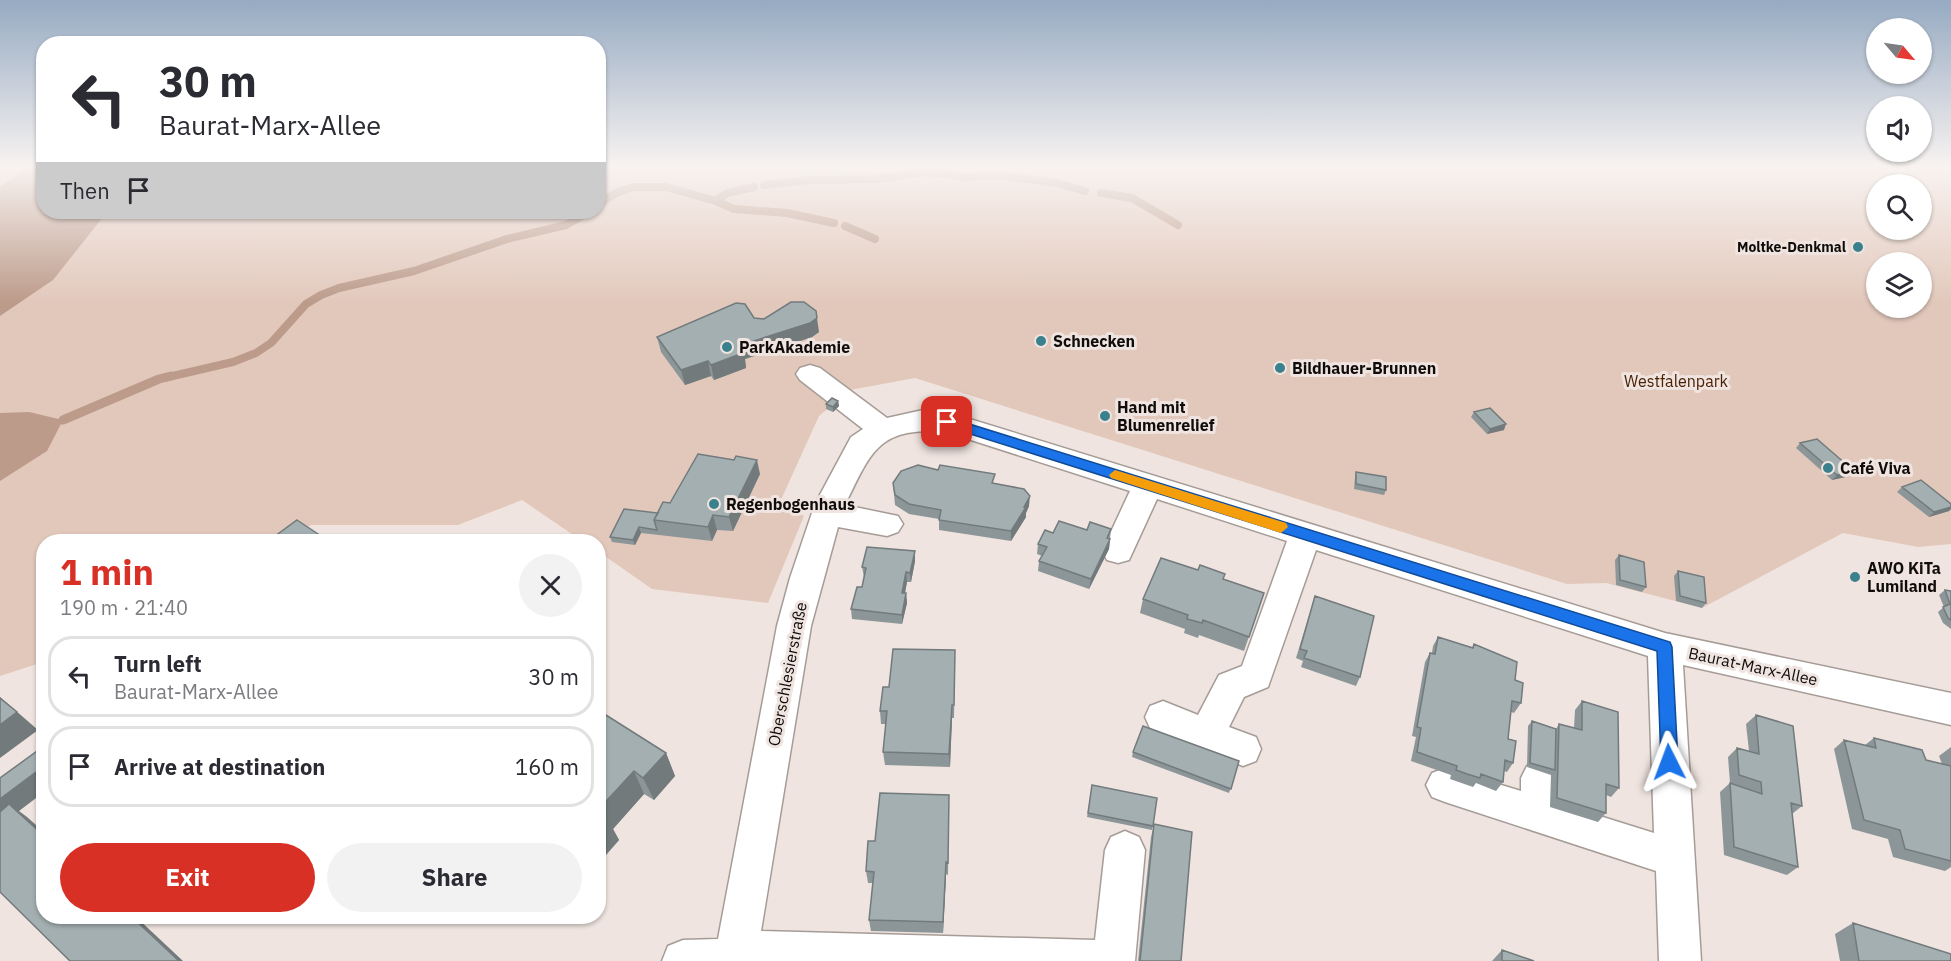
<!DOCTYPE html>
<html lang="en">
<head>
<meta charset="utf-8">
<style>
  :root { --surface:#fff; --page:#f2f2f3; --text:#2b2b33; --muted:#7c7c81; --line:#e1e1e2; --accent:#d93025 }
  body { margin:0; font-family:"IBM Plex Sans",sans-serif; background:var(--page); color:var(--text); height:100vh; display:flex; flex-direction:column; font-size:22px; white-space:nowrap }
  * { box-sizing:border-box; margin:0 }
  p { font-size:20px; color:var(--muted) }
  .icon { flex:none; width:33px; height:33px; fill:none; stroke:currentColor; stroke-width:2; stroke-linecap:round; stroke-linejoin:round }
  .map { position:relative; flex:1; overflow:hidden }
  .details { position:absolute; left:36px; top:534px; width:570px; height:390px; display:flex; flex-direction:column; background:var(--surface); border-radius:24px; box-shadow:0 2px 4px #0004 }
  .details>* { flex:none }
  .hud { position:absolute; left:36px; top:36px; width:570px; height:183px; border-radius:24px; box-shadow:0 2px 4px #0004; background:#fff; color:var(--text); overflow:hidden }
  .needle { width:39px; rotate:119deg }
  .buttons { position:absolute; left:1866px; top:18px; display:grid; gap:12px }
  .buttons a { display:grid; place-items:center; width:66px; height:66px; border-radius:50%; background:var(--surface); box-shadow:0 2px 4px #0004; font-size:30px }
  .pin { position:absolute; display:grid; place-items:center; width:51px; height:51px; color:#fff; margin:-26px; border-radius:12px; box-shadow:0 3px 9px #0006 }
  .me { position:absolute; width:66px; margin:-33px; rotate:357deg; stroke-linejoin:round; filter:drop-shadow(0 0 4px #0008) }
  .turn { display:flex; align-items:center; gap:21px; height:126px; padding:0 24px; font-size:27px }
  .turn .icon { width:78px; height:78px; stroke-width:2.5 }
  .turn b { display:block; font-size:42px; line-height:51px }
  .then { display:flex; align-items:center; height:57px; padding:0 24px; background:#0003; gap:12px; font-size:22px }
  .round { display:grid; place-items:center; flex:none; width:63px; height:63px; border-radius:32px; background:var(--page) }
  .overview { display:flex; align-items:center; justify-content:space-between; height:102px; padding:0 24px }
  h1 { font-size:36px; font-weight:800; line-height:45px; color:var(--accent) }
  .button { display:flex; gap:12px; margin-top:auto; padding:12px 24px }
  .button a { flex:1; height:69px; border-radius:36px; background:var(--accent); color:#fff; font-size:24px; font-weight:800; line-height:69px; text-align:center }
  .button a+a { background:var(--page); color:var(--text) }
  ul { padding:0; list-style:none }
  li { display:flex; align-items:center; gap:18px; height:81px; margin:0 12px 9px; padding:0 12px; border:3px solid var(--line); border-radius:24px }
  li div { flex:1 }
  li b { display:block; font-size:22px }
  li em { font-style:normal }
  .map>svg:first-child { display:block }
  .green { fill:#e2c8bb; fill-rule:evenodd }
  .water { fill:#bc9b8a }
  .lines { fill:none; stroke-linecap:round; stroke-linejoin:round }
  .stream-far1 { stroke:#bc9b8a; stroke-width:8 }
  .stream { stroke:#bc9b8a; stroke-width:9 }
  .minor-casing { stroke:#a69c97; stroke-width:3 }
  .minor { fill:#fff; fill-rule:evenodd }
  .wall { fill:#8c9698 }
  .shaded-wall { fill:#727a7c }
  .building { fill:#a3afb1; stroke:#727a7c; stroke-width:1.5 }
  .route { fill:#1a73e8; stroke:#114b97; stroke-width:1.5 }
  .slow { fill:#f59e0b }
  .poi-dot { fill:#3b808d; stroke:#efe4df; stroke-width:2 }
  .labels { text-anchor:middle; stroke-width:6; stroke-linejoin:round; paint-order:stroke }
  .far-poi-label { font-size:14px; font-weight:bold; fill:#0f0c0a; stroke:#efe4df; text-anchor:end }
  .poi-label { font-size:16px; font-weight:bold; fill:#0f0c0a; stroke:#efe4df; text-anchor:start }
  .park-label { font-size:16px; fill:#4c2103; stroke:#efe4df }
  .street-label { font-size:16px; fill:#0f0c0a; stroke:#efe4df }
</style>
</head>
<body>
<div class="map">
<svg width="1951" height="961" viewBox="0 0 1951 961">
  <rect width="100%" height="100%" fill="#efe4df"/>
  <!-- green -->
  <path class="green" d="M0 168H43L44 212H598L599 168H1951V544L1918 547 1843 533 1702 608 1606 583 1567 584 915 378 850 390 819 416 780 502 804 516 768 603 652 589 599 552 598 542 582 541 522 500 458 525H311L281 541 44 542 43 662 0 676ZM1876 184H1922V230H1876ZM1876 262H1922V308H1876Z"/>
  <!-- water -->
  <path class="water" d="M27 168H43L44 212H107L53 280 0 316V187Z
    M29 412 63 420 47 451 0 481V413Z"/>
  <g class="lines">
    <!-- stream-far1 -->
    <path class="stream-far1" d="M764 185 809 180 875 179 927 172 966 177 994 175 1058 183 1085 191
      M1101 193 1132 198 1178 225
      M716 201 727 193 754 187
      M598 204 618 192 633 187H666L716 201 734 209 787 213 834 223
      M845 226 875 239
      M164 378 233 362 256 353 271 343 306 304 321 295 339 288 414 271 507 239 566 225 589 212"/>
    <!-- stream -->
    <path class="stream" d="M63 420 159 379 171 376"/>
    <!-- minor casing -->
    <g class="minor-casing">
      <path id="minor" d="M810 365 820 368 887 418 923 410 947 412 1665 633 1951 693V725L1683 665 1701 961H1659L1656 871 1445 802 1432 797 1426 785 1432 773 1445 768 1521 791V778L1527 766 1540 761 1553 766 1559 778 1558 803 1654 833 1648 656 1316 550 1268 687 1244 697 1229 727 1256 737 1261 749 1256 761 1243 766 1150 728 1145 717 1150 706 1163 701 1198 715 1219 675 1242 666 1287 541 1157 499 1129 560 1118 563 1107 560 1102 551 1130 491 946 432C879 426 871 451 845 505L898 516 903 524 898 532 887 536 838 527 811 626 761 931 1095 940 1105 850 1111 837 1125 831 1139 837 1145 850 1135 961H662L668 946 683 940 718 939 777 626 790 578 815 504 851 437 863 429 800 380 796 374 800 368Z"/>
    </g>
    <!-- minor -->
    <use href="#minor" class="minor"/>
  </g>
  <!-- wall -->
  <path class="wall" d="M754 318 819 332 812 337 745 359 746 368 714 380 711 376 685 385 661 352 657 337Z
    M838 401 839 406 833 412 826 409V404Z
    M1474 412 1504 430 1487 434 1471 417Z
    M1800 443 1850 476 1832 480 1796 448Z
    M1356 472 1386 490 1384 495 1354 489 1355 477Z
    M760 474 733 531 717 530 712 541 641 533 635 545 612 542 610 537 658 513 670 503Z
    M893 483 995 484 1029 506 1026 513V517L1011 541 939 530V519L909 514 895 505Z
    M1902 487 1951 504V509L1949 511 1929 517 1897 492Z
    M1111 529 1109 549 1089 589 1038 571 1039 561 1042 556 1037 554 1038 544 1053 533 1087 530Z
    M915 551V561L911 582H907L905 593H906L907 603 902 624 852 619 851 609 862 587 864 577 862 567Z
    M1619 555 1646 587 1642 592 1616 585 1615 560Z
    M1678 571 1706 603 1702 608 1676 601 1674 576Z
    M1223 579 1264 593 1244 651 1199 635 1198 638 1184 633 1185 629 1140 613 1143 599Z
    M1945 590 1951 591V629L1943 623 1938 612 1944 607 1939 595Z
    M1315 596 1360 677 1356 686 1301 667 1303 661 1296 658Z
    M1438 637 1472 648 1474 644 1515 680 1521 703 1514 713 1511 712 1508 739 1513 763 1507 772 1504 771 1503 782 1496 791 1476 783 1473 787 1450 779 1451 775 1411 761 1416 737 1412 736 1425 662 1430 653H1432L1433 646Z
    M955 664 954 718H952L950 767 885 765 883 752 886 724H881L880 711 889 687Z
    M1582 701 1619 788 1611 797 1606 795V813L1598 822 1550 807 1551 775 1527 767 1528 726 1532 721 1556 729 1559 724 1574 728 1575 710Z
    M598 710 666 753 675 776 654 800 644 794 613 829 619 840 598 864Z
    M1756 715 1802 806 1792 814 1798 867 1787 875 1724 855 1720 792 1730 783 1728 757 1737 748 1749 751 1746 724Z
    M1874 738 1926 760 1942 764 1939 756 1951 747V867L1945 871 1893 857 1888 839 1852 829 1834 749 1844 740 1865 745Z
    M1133 752 1239 761 1229 793 1132 757Z
    M1092 785 1153 826 1152 830 1087 817Z
    M949 808 948 875 946 874 943 933 871 931 869 920 873 883H868L866 871 875 841Z
    M1154 824 1181 961H1138L1151 837Z
    M1853 923 1951 961H1840L1835 934Z
    M1502 950 1534 961H1492Z"/>
  <!-- shaded-wall -->
  <path class="shaded-wall" d="M817 318 819 332 812 337 745 359 746 368 714 380 711 365 738 346Z
    M708 361 711 376 685 385 681 370Z
    M838 401 839 406 833 412V407Z
    M1506 424 1504 430 1487 434 1490 429Z
    M757 460 760 474 733 531 729 517Z
    M1854 471 1850 476 1832 480 1837 475Z
    M1030 496 1029 506 1026 513V517L1011 541V531Z
    M1951 507V509L1949 511 1929 517 1934 512Z
    M713 515 717 530 712 541 708 527Z
    M639 527 641 533 635 545 633 540Z
    M1110 539 1109 549 1089 589 1091 579Z
    M915 551V561L911 582 910 573Z
    M906 572 907 582 903 603 902 593Z
    M906 593 907 603 902 624V615Z
    M0 697 38 730 0 758Z
    M952 705V718L950 767 949 754Z
    M666 753 675 776 654 800 643 778Z
    M44 766V792L19 811 27 817 44 832V836L0 817V799Z
    M634 771 644 794 613 829 619 840 598 864V810Z
    M946 862V874L943 933V922Z
    M131 916H135L183 961H179Z"/>
  <!-- building -->
  <path class="building" d="M791 302H804L816 311 817 318 810 323 738 346 743 353 711 365 708 361 681 370 657 337 736 303 745 304 754 318 764 319Z
    M832 398 838 401 833 407 826 404Z
    M1490 408 1506 424 1490 429 1474 412Z
    M1817 439 1854 471 1837 475 1800 443Z
    M698 454 734 460 736 456 757 460 729 517 713 515 708 527 654 520 663 502 670 503Z
    M918 465 938 470 940 465 995 474 992 483 1024 489 1030 496 1024 507H1026L1011 531 939 520 941 510 909 504 895 495 893 483 901 471Z
    M1356 472 1386 477V490L1356 484Z
    M1921 480 1951 504V507L1934 512 1902 487Z
    M624 509 658 513 654 520 657 530 639 527 633 540 610 537Z
    M297 520 330 542H267Z
    M1059 521 1087 530 1090 522 1111 529 1107 538 1110 539 1091 579 1039 561 1047 547 1038 544 1045 530 1053 533Z
    M867 547 915 551 910 573 906 572 902 593H906L902 615 851 609 857 587H862L866 568 862 567Z
    M1619 555 1644 562 1646 587 1620 580Z
    M1161 558 1198 570 1200 565 1225 574 1223 579 1264 593 1249 637 1203 620 1202 623 1187 619 1188 615 1143 599Z
    M1678 571 1704 577 1706 603 1680 596Z
    M1945 590 1951 591V620L1948 618 1943 607 1950 604Z
    M1315 596 1374 616 1360 677 1304 658 1307 651 1300 649Z
    M1438 637 1473 648 1474 644 1517 662 1515 680 1523 683 1521 703 1512 701 1508 739 1516 741 1513 763 1505 760 1503 782 1481 774 1480 778 1467 774 1456 770 1457 766 1417 752 1421 728 1417 727 1430 653 1435 654Z
    M893 649 955 650 954 705H952L949 754 883 752 887 711H880L883 687H889Z
    M0 698 17 712 0 725Z
    M1582 701 1618 712 1619 788 1606 784V813L1557 798 1559 724 1582 730Z
    M598 710 666 753 643 778 634 771 598 810Z
    M1756 715 1793 726 1802 806 1791 803 1798 867 1734 847 1730 783 1762 794 1761 782 1739 775 1737 748 1759 754Z
    M1532 721 1556 729 1555 770 1530 763Z
    M1143 726 1239 761 1231 789 1133 752Z
    M1874 738 1922 750 1926 760 1951 766V861L1905 849 1900 830 1864 820 1844 740 1876 748Z
    M44 746V766L0 799V778Z
    M1092 785 1157 798 1153 826 1088 813Z
    M880 793 949 795 948 863 946 862 943 922 869 920 874 872 866 871 868 841H875Z
    M9 804 44 836V916H131L179 961H70L0 892V812Z
    M598 812 607 819 598 828Z
    M1154 824 1192 832 1181 961H1140Z
    M1853 923 1951 954V961H1859Z
    M1502 950 1534 961H1502Z"/>
  <!-- sky -->
  <linearGradient id="sky" x2="0" y2="1"><stop stop-color="#96aac2"/><stop offset="0.55" stop-color="#f8f3f1"/><stop offset="1" stop-color="#f8f3f1" stop-opacity="0"/></linearGradient>
  <rect width="1951" height="303" fill="url(#sky)"/>
  <!-- route -->
  <path class="route" d="M947 417 1670 642 1672 647 1678 762 1675 767 1669 770 1663 767 1661 762 1657 651 942 425 940 422 942 419Z"/>
  <!-- slow -->
  <path class="slow" d="M1115 470 1286 523 1288 527 1281 533 1111 478 1109 475Z"/>
  <!-- markers -->
  <g class="poi-dot">
    <circle cx="1858" cy="247" r="6"/>
    <circle cx="1041" cy="341" r="6"/>
    <circle cx="727" cy="347" r="6"/>
    <circle cx="1280" cy="368" r="6"/>
    <circle cx="1105" cy="416" r="6"/>
    <circle cx="1828" cy="468" r="6"/>
    <circle cx="714" cy="504" r="6"/>
    <circle cx="1855" cy="577" r="6"/>
  </g>
  <g class="labels">
    <!-- far-poi labels -->
    <g class="far-poi-label">
      <text x="1846" y="252">Moltke-Denkmal</text>
    </g>
    <!-- poi labels -->
    <g class="poi-label">
      <text x="1053" y="347">Schnecken</text>
      <text x="739" y="353">ParkAkademie</text>
      <text x="1292" y="374">Bildhauer-Brunnen</text>
      <text x="1117" y="413">Hand mit<tspan x="1117" dy="18">Blumenrelief</tspan></text>
      <text x="1840" y="474">Café Viva</text>
      <text x="726" y="510">Regenbogenhaus</text>
      <text x="1867" y="574">AWO KiTa<tspan x="1867" dy="18">Lumiland</tspan></text>
    </g>
    <!-- park labels -->
    <g class="park-label">
      <text x="1676" y="387">Westfalenpark</text>
    </g>
    <!-- street labels -->
    <g class="street-label">
      <text transform="translate(1753 666) rotate(12)" y="6">Baurat-Marx-Allee</text>
      <text transform="translate(787 674) rotate(-79)" y="6">Oberschlesierstraße</text>
    </g>
  </g>
</svg>
<div class="buttons">
<a><svg class="needle" viewBox="-14 -14 28 28"><path d="M0-13l5 13h-10z" fill="#e53935"/><path d="M0 13l5-13h-10z" fill="#7c7c81"/></svg></a>
<a><svg class="icon" aria-label="sound" viewBox="0 0 24 24"><path d="M4 9h4l5-4v14l-5-4H4zM17 9q2 3 0 6"/></svg></a>
<a><svg class="icon" aria-label="search" viewBox="0 0 24 24"><circle cx="10" cy="10" r="6"/><path d="M15 15l6 6"/></svg></a>
<a><svg class="icon" aria-label="layers" viewBox="0 0 24 24"><path d="M12 4l9 5-9 5-9-5zM3 14l9 5 9-5"/></svg></a>
</div>
<div class="pin" style="left:947px;top:422px;background:#d93025"><svg class="icon" aria-label="arrive" viewBox="0 0 24 24"><path d="M6 21V4h12l-3 4 3 4H6"/></svg></div>
<svg class="me" style="left:1669px;top:762px" viewBox="-20 -20 40 40"><path d="M0-17L14 15 0 8-14 15z" fill="#1a73e8" stroke="#fff" stroke-width="4"/></svg>
<div class="hud">
<div class="turn"><svg class="icon" aria-label="left" viewBox="0 0 24 24"><path d="M17 20v-9H6M10 6l-5 5 5 5"/></svg><div><b>30 m</b>Baurat-Marx-Allee</div></div>
<div class="then">Then<svg class="icon" aria-label="arrive" viewBox="0 0 24 24"><path d="M6 21V4h12l-3 4 3 4H6"/></svg></div>
</div>
<section class="details">
<div class="overview"><div><h1>1 min</h1><p>190 m · 21:40</p></div><a class="round"><svg class="icon" aria-label="close" viewBox="0 0 24 24"><path d="M6 6l12 12M18 6L6 18"/></svg></a></div>
<ul>
<li><svg class="icon" aria-label="left" viewBox="0 0 24 24"><path d="M17 20v-9H6M10 6l-5 5 5 5"/></svg><div><b>Turn left</b><p>Baurat-Marx-Allee</p></div><em>30 m</em></li>
<li><svg class="icon" aria-label="arrive" viewBox="0 0 24 24"><path d="M6 21V4h12l-3 4 3 4H6"/></svg><div><b>Arrive at destination</b></div><em>160 m</em></li>
</ul>
<div class="button"><a>Exit</a><a>Share</a></div>
</section>
</div>
</body>
</html>
